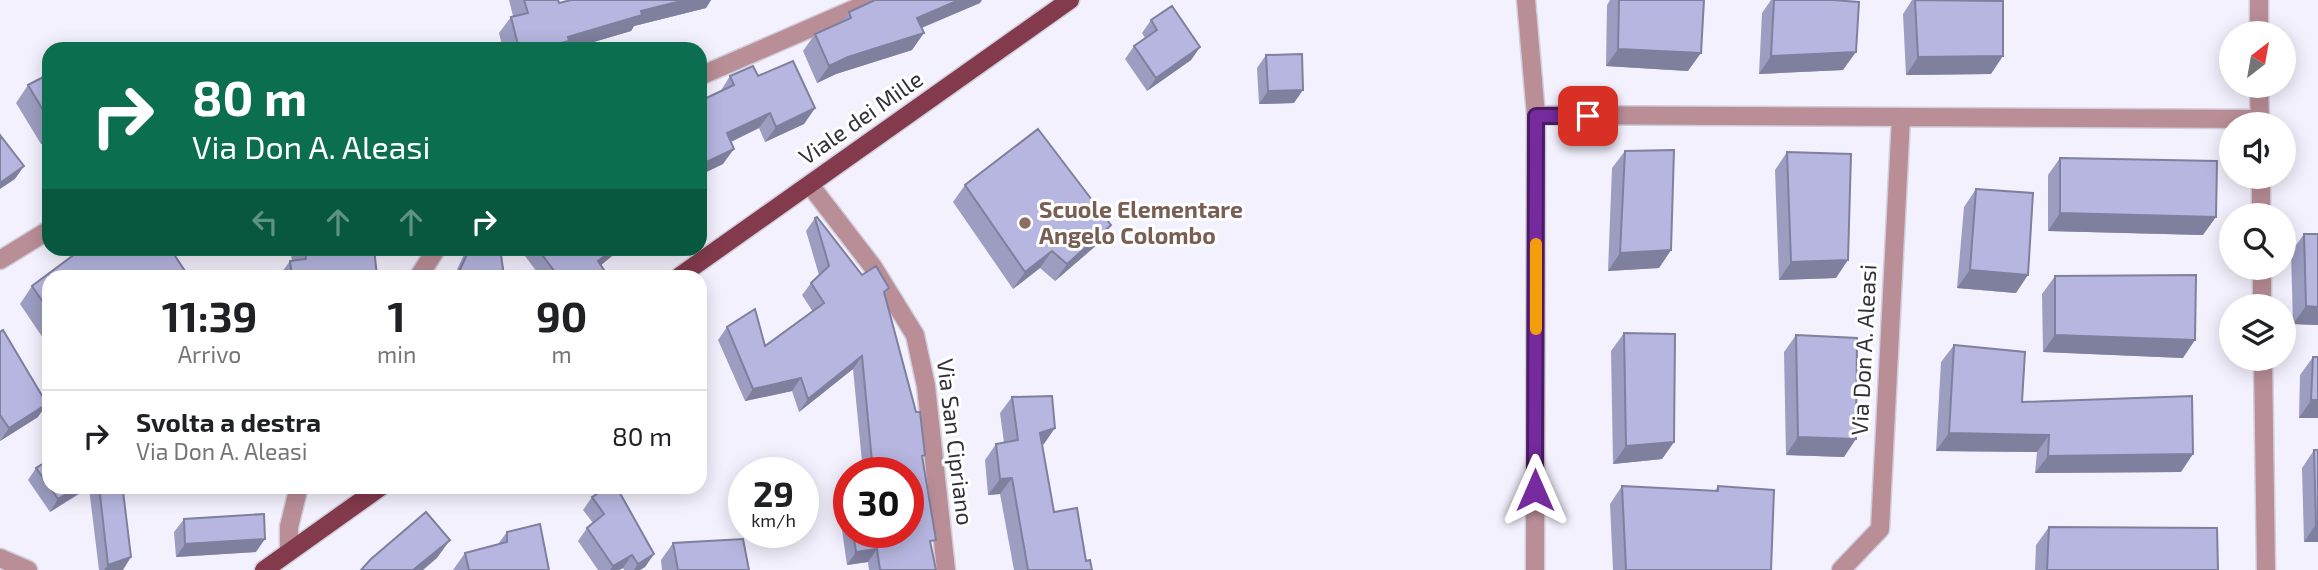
<!DOCTYPE html>
<html lang="it">
<head>
<meta charset="utf-8">
<style>
  :root { --surface:#fff; --page:#f6f6f6; --text:#202124; --muted:#757577; --line:#e0e0e0 }
  body { margin:0; font-family:"Exo 2",sans-serif; background:var(--page); color:var(--text); height:100vh; display:flex; flex-direction:column; font-size:26px; white-space:nowrap }
  * { box-sizing:border-box; margin:0 }
  p { font-size:23px; color:var(--muted) }
  .icon { flex:none; width:38px; height:38px; fill:none; stroke:currentColor; stroke-width:2; stroke-linecap:round; stroke-linejoin:round }
  .map { position:relative; flex:1; overflow:hidden }
  .side { position:absolute; left:42px; top:270px; width:665px; height:224px; display:flex; flex-direction:column; background:var(--surface); border-radius:21px; box-shadow:0 4px 18px #0003 }
  .side>* { flex:none }
  .hud { position:absolute; left:42px; top:42px; width:665px; height:214px; border-radius:21px; box-shadow:0 4px 18px #0003; background:#0b6e4f; color:#fff; overflow:hidden }
  .needle { width:46px; rotate:31deg }
  .tools { position:absolute; left:2219px; top:21px; display:grid; gap:14px }
  .tools a { display:grid; place-items:center; width:77px; height:77px; border-radius:50%; background:var(--surface); box-shadow:0 4px 18px #0003; font-size:35px }
  .speed { position:absolute; left:728px; top:457px; display:flex; gap:14px; font-size:35px; font-weight:700; text-align:center }
  .speed>* { display:grid; place-content:center; width:91px; height:91px; border-radius:50%; background:var(--surface); box-shadow:0 4px 18px #0003; line-height:1 }
  .speed small { font-size:18px; font-weight:400 }
  .speed .limit { border:10px solid #d22; background:#fff; color:#111 }
  .pin { position:absolute; display:grid; place-items:center; width:60px; height:60px; color:#fff; margin:-30px; border-radius:14px; box-shadow:0 4px 10px #0006 }
  .me { position:absolute; width:77px; margin:-38px; rotate:0deg; stroke-linejoin:round; filter:drop-shadow(0 0 5px #0008) }
  .turn { display:flex; align-items:center; gap:24px; height:147px; padding:0 35px; font-size:32px }
  .turn .icon { width:91px; height:91px; stroke-width:2.5 }
  .turn b { display:block; font-size:49px; line-height:60px }
  .lanes { display:flex; align-items:center; height:66px; padding:0 35px; background:#0003; justify-content:center; gap:35px; direction:ltr }
  .lanes .off { opacity:.35 }
  .eta { display:flex; justify-content:space-evenly; align-items:center; height:119px; text-align:center }
  .eta b { font-size:42px; font-weight:700; line-height:49px }
  ul { padding:0; list-style:none }
  li { display:flex; align-items:center; gap:21px; height:91px; padding:0 35px; border-top:2px solid var(--line) }
  li div { flex:1 }
  li b { display:block; font-size:26px }
  li em { font-style:normal }
  .map>svg:first-child { display:block }
  .lines { fill:none; stroke-linecap:round; stroke-linejoin:round }
  .minor-casing { stroke:#d1cedb; stroke-width:21 }
  .major-casing { stroke:#d1cedb; stroke-width:21 }
  .minor { stroke:#ba8e97; stroke-width:18 }
  .major { stroke:#833a4c; stroke-width:18 }
  .wall { fill:#9d9dc2 }
  .shaded-wall { fill:#7f7f9e }
  .building { fill:#b6b6e1; stroke:#7f7f9e; stroke-width:2 }
  .route-casing { stroke:#4c1b66; stroke-width:18 }
  .route { stroke:#752a9d; stroke-width:12 }
  .slow { stroke:#f59e0b; stroke-width:12 }
  .education-dot { fill:#8d6e63; stroke:#fff; stroke-width:2.5 }
  .labels { text-anchor:middle; stroke-width:6; stroke-linejoin:round; paint-order:stroke }
  .street-label { font-size:23px; fill:#33303c; stroke:#fff }
  .education-label { font-size:23px; font-weight:bold; fill:#785e54; stroke:#fff; text-anchor:start }
</style>
</head>
<body>
<div class="map">
<svg width="2318" height="570" viewBox="0 0 2318 570">
  <rect width="100%" height="100%" fill="#f4f1fe"/>
  <g class="lines">
    <!-- minor casing -->
    <g class="minor-casing">
      <path id="minor" d="M1526 0 1536 115 2260 119
        M2259 0V33
        M700 76 875 0
        M2259 86 2260 124
        M2261 177V215
        M810 185 873 267 915 335 926 386 946 570
        M0 260 49 230
        M2262 268V306
        M419 276 437 248
        M2263 359 2266 570
        M289 552V527L299 486
        M0 558 28 570
        M1535 570 1536 115
        M1841 570 1880 529 1901 117"/>
    </g>
    <!-- major casing -->
    <g class="major-casing">
      <path id="major" d="M680 276 1070 0
        M264 570 382 486"/>
    </g>
    <!-- minor -->
    <use href="#minor" class="minor"/>
    <!-- major -->
    <use href="#major" class="major"/>
  </g>
  <!-- wall -->
  <path class="wall" d="M509 0H558L559 3 571 0H711L706 8 634 26 631 31 570 49H503L499 33 511 17 513 16Z
    M1610 0H1704L1688 71 1606 66 1607 5Z
    M1771 0H1833L1843 70 1759 74 1762 13Z
    M1912 0H1990L1991 74 1906 75 1903 14Z
    M980 3 922 28 912 50 836 74 817 83 803 51 815 34 842 22 849 12Z
    M1151 20 1200 47 1191 60 1147 91 1125 59 1134 46 1145 38 1142 33Z
    M1266 55 1294 103 1259 104 1257 68Z
    M49 74V142L41 144 16 103 28 85Z
    M730 76H758L815 108 804 124 765 142 759 128 731 142 723 164 700 175V101L720 92Z
    M1625 151 1671 250 1659 268 1608 271 1612 168Z
    M1787 152 1836 278 1779 280 1775 170Z
    M2060 158 2203 235 2048 231V175Z
    M965 185 1111 225 1099 243 1055 281 1040 268 1013 289 953 202Z
    M1976 189 2016 293 1957 288 1964 207Z
    M815 218 862 275 889 288 885 295 922 459 931 546 936 570H869L868 562 847 565 840 516 849 504V532H908V472H863L853 369 799 412 792 391 745 401 718 340 727 327 765 346 813 312 802 295 811 283 819 275 806 231Z
    M2304 234 2318 325 2293 324 2291 252Z
    M83 248H182L176 256 185 271 181 276H49V347L20 304 32 286Z
    M290 248H374L377 276H279L290 261H292Z
    M467 248H500L504 276H454Z
    M519 248H618L612 256 601 265 608 276H540Z
    M2055 276 2183 358 2043 352 2042 294Z
    M0 332 38 417 0 441Z
    M1624 333 1674 442 1662 459 1613 464 1611 351Z
    M1796 335 1844 457 1786 455 1784 352Z
    M1954 345 2022 402 2181 472 2035 473 2037 452 1936 451 1941 362Z
    M2313 357 2318 418H2299L2300 375Z
    M1012 397 1044 444 1042 445 1054 512 1092 570H1014L1000 494 988 495 985 460 996 444 1004 443 1000 413Z
    M2314 450H2318V542H2304L2302 468Z
    M36 468 49 486H121L123 570H99L89 488 50 512 28 480Z
    M1622 486 1715 491 1718 486 1771 570H1613L1610 504Z
    M592 497 654 554 645 567 640 570H624L623 568 619 570H598L578 541 587 528 593 523 583 510Z
    M184 519 256 552 176 557 174 532Z
    M2049 527 2218 570H2035L2036 545Z
    M507 532 549 570H453L465 553 498 544Z
    M673 543 749 570H662L661 560Z"/>
  <!-- shaded-wall -->
  <path class="shaded-wall" d="M685 0H711L706 8 634 26 631 31 570 49H539L568 37 641 11Z
    M959 0H982L980 3 906 34 917 18Z
    M924 33 912 50 836 74 817 83 829 66 848 57Z
    M1200 47 1191 60 1147 91 1156 78Z
    M1618 49 1701 53 1688 71 1606 66Z
    M1856 52 1843 70 1759 74 1771 56Z
    M2003 56 1991 74 1906 75 1918 57Z
    M1303 90 1294 103 1259 104 1268 91Z
    M815 108 804 124 765 142 776 127Z
    M770 113 759 128 716 149 727 133Z
    M49 132V142L41 144Z
    M734 149 723 164 700 175V165Z
    M24 166 15 179 0 189V183Z
    M2060 213 2216 217 2203 235 2048 231Z
    M1111 225 1099 243 1055 281 1067 264Z
    M178 248H182L161 271 173 253Z
    M615 248H618L612 256 590 274 598 261Z
    M1671 250 1659 268 1608 271 1620 253Z
    M1052 251 1040 268 1013 289 1025 272Z
    M1848 260 1836 278 1779 280 1791 262Z
    M1970 270 2028 275 2016 293 1957 288Z
    M2306 306 2318 307V325L2293 324Z
    M2055 335 2195 340 2183 358 2043 352Z
    M862 356 853 369 799 412 808 399Z
    M801 378 792 391 745 401 753 389Z
    M2311 400H2318V418H2299Z
    M47 404 38 417 0 441 9 428Z
    M1055 428 1044 444 1029 449 1040 433Z
    M1949 433 2049 435 2037 452 1936 451Z
    M1798 437 1856 439 1844 457 1786 455Z
    M1674 442 1662 459 1613 464 1626 446Z
    M2193 454 2181 472 2035 473 2048 456Z
    M1012 478 1000 494 988 495 1000 479Z
    M79 486H90L50 512 58 499Z
    M2316 524H2318V542H2304Z
    M265 539 256 552 176 557 185 544Z
    M450 540 437 558 423 570H413Z
    M877 549 868 562 847 565 856 552Z
    M654 554 645 567 640 570H634L638 564Z
    M632 555 623 568 619 570H610L613 566Z
    M131 557 123 570H104L108 565Z"/>
  <!-- building -->
  <path class="building" d="M524 0H558L559 3 571 0H685L641 11 642 15 568 37 569 41 539 49H519L511 17 528 13Z
    M875 0H959L917 18 924 33 848 57 829 66 815 34 851 18 849 12Z
    M1619 0H1704L1701 53 1618 49Z
    M1774 0H1833L1859 2 1856 52 1771 56Z
    M1915 0 2003 1V56L1918 57Z
    M1172 6 1200 47 1156 78 1134 46 1157 30 1151 20Z
    M1302 54 1303 90 1268 91 1266 55Z
    M793 61 815 108 776 127 770 113 727 133 734 149 700 165V101L734 85 730 76 753 66 758 76Z
    M49 74V120L28 85Z
    M1038 129 1111 225 1067 264 1052 251 1025 272 965 185Z
    M0 135 24 166 0 183Z
    M1674 150 1671 250 1620 253 1625 151Z
    M1787 152 1851 154 1848 260 1791 262Z
    M2060 158 2217 161 2216 217 2060 213Z
    M1976 189 2033 193 2028 275 1970 270Z
    M817 217 862 275 876 266 889 288 884 292 916 412H920L925 455 922 456 936 540 930 541 936 570H880L877 549 856 552 853 532H908V472H873L862 356 808 399 801 378 753 389 727 327 755 309 765 346 824 303 811 283 829 266 815 218Z
    M2304 234H2318V307L2306 306Z
    M83 248H178L173 253 185 271 176 276H49V311L32 286Z
    M305 248H374L377 276H292L290 261 306 259Z
    M470 248H500L504 276H457Z
    M537 248H615L598 261 608 276H558Z
    M2196 275 2195 340 2055 335V276Z
    M3 330 47 404 9 428 0 415V332Z
    M1624 333 1675 334 1674 442 1626 446Z
    M1796 335 1857 338 1856 439 1798 437Z
    M1954 345 2025 352 2022 402 2192 396 2193 454 2048 456 2049 435 1949 433Z
    M2313 357H2318V400H2311Z
    M1052 396 1055 428 1040 433 1054 512 1077 508 1086 561 1090 560 1092 570H1028L1012 478 1000 479 996 444 1018 440 1012 397Z
    M2314 450H2318V524H2316Z
    M49 460V486L36 468Z
    M49 486H79L58 499Z
    M99 486H121L123 491 131 557 108 565Z
    M610 486H616L654 554 638 564 632 555 613 566 587 528 604 514 592 497Z
    M1622 486 1718 491V486L1774 490 1771 570H1626Z
    M426 512 450 540 413 570H361L371 559Z
    M264 514 265 539 185 544 184 519Z
    M540 524 549 570H469L465 553 507 542V532Z
    M2049 527 2217 528 2218 570H2047Z
    M743 539 749 570H678L673 543Z"/>
  <g class="lines">
    <!-- route casing -->
    <g class="route-casing">
      <path id="route" d="M1535 490 1536 116H1588"/>
    </g>
    <!-- route -->
    <use href="#route" class="route"/>
    <!-- slow -->
    <path class="slow" d="M1536 329V244"/>
  </g>
  <!-- markers -->
  <circle class="education-dot" cx="1025" cy="223" r="7"/>
  <g class="labels">
    <!-- street labels -->
    <g class="street-label">
      <text transform="translate(861 118) rotate(-35)" y="8">Viale dei Mille</text>
      <text transform="translate(1864 350) rotate(-87)" y="8">Via Don A. Aleasi</text>
      <text transform="translate(955 442) rotate(83)" y="8">Via San Cipriano</text>
    </g>
    <!-- education labels -->
    <g class="education-label">
      <text x="1039" y="218">Scuole Elementare<tspan x="1039" dy="26">Angelo Colombo</tspan></text>
    </g>
  </g>
</svg>
<div class="tools">
<a><svg class="needle" viewBox="-14 -14 28 28"><path d="M0-13l5 13h-10z" fill="#e53935"/><path d="M0 13l5-13h-10z" fill="#757577"/></svg></a>
<a><svg class="icon" aria-label="sound" viewBox="0 0 24 24"><path d="M4 9h4l5-4v14l-5-4H4zM17 9q2 3 0 6"/></svg></a>
<a><svg class="icon" aria-label="search" viewBox="0 0 24 24"><circle cx="10" cy="10" r="6"/><path d="M15 15l6 6"/></svg></a>
<a><svg class="icon" aria-label="layers" viewBox="0 0 24 24"><path d="M12 4l9 5-9 5-9-5zM3 14l9 5 9-5"/></svg></a>
</div>
<div class="speed"><div>29<small>km/h</small></div><div class="limit">30</div></div>
<div class="pin" style="left:1588px;top:116px;background:#d93025"><svg class="icon" aria-label="arrive" viewBox="0 0 24 24"><path d="M6 21V4h12l-3 4 3 4H6"/></svg></div>
<svg class="me" style="left:1535px;top:490px" viewBox="-20 -20 40 40"><path d="M0-17L14 15 0 8-14 15z" fill="#752a9d" stroke="#fff" stroke-width="4"/></svg>
<div class="hud">
<div class="turn"><svg class="icon" aria-label="right" viewBox="0 0 24 24"><path d="M7 20v-9h11M14 6l5 5-5 5"/></svg><div><b>80 m</b>Via Don A. Aleasi</div></div>
<div class="lanes"><svg class="icon off" aria-label="left" viewBox="0 0 24 24"><path d="M17 20v-9H6M10 6l-5 5 5 5"/></svg><svg class="icon off" aria-label="ahead" viewBox="0 0 24 24"><path d="M12 20V5M6 11l6-6 6 6"/></svg><svg class="icon off" aria-label="ahead" viewBox="0 0 24 24"><path d="M12 20V5M6 11l6-6 6 6"/></svg><svg class="icon" aria-label="right" viewBox="0 0 24 24"><path d="M7 20v-9h11M14 6l5 5-5 5"/></svg></div>
</div>
<section class="side">
<div class="eta">
<div><b>11:39</b><p>Arrivo</p></div>
<div><b>1</b><p>min</p></div>
<div><b>90</b><p>m</p></div>
</div>
<ul>
<li><svg class="icon" aria-label="right" viewBox="0 0 24 24"><path d="M7 20v-9h11M14 6l5 5-5 5"/></svg><div><b>Svolta a destra</b><p>Via Don A. Aleasi</p></div><em>80 m</em></li>
</ul>
</section>
</div>
</body>
</html>
